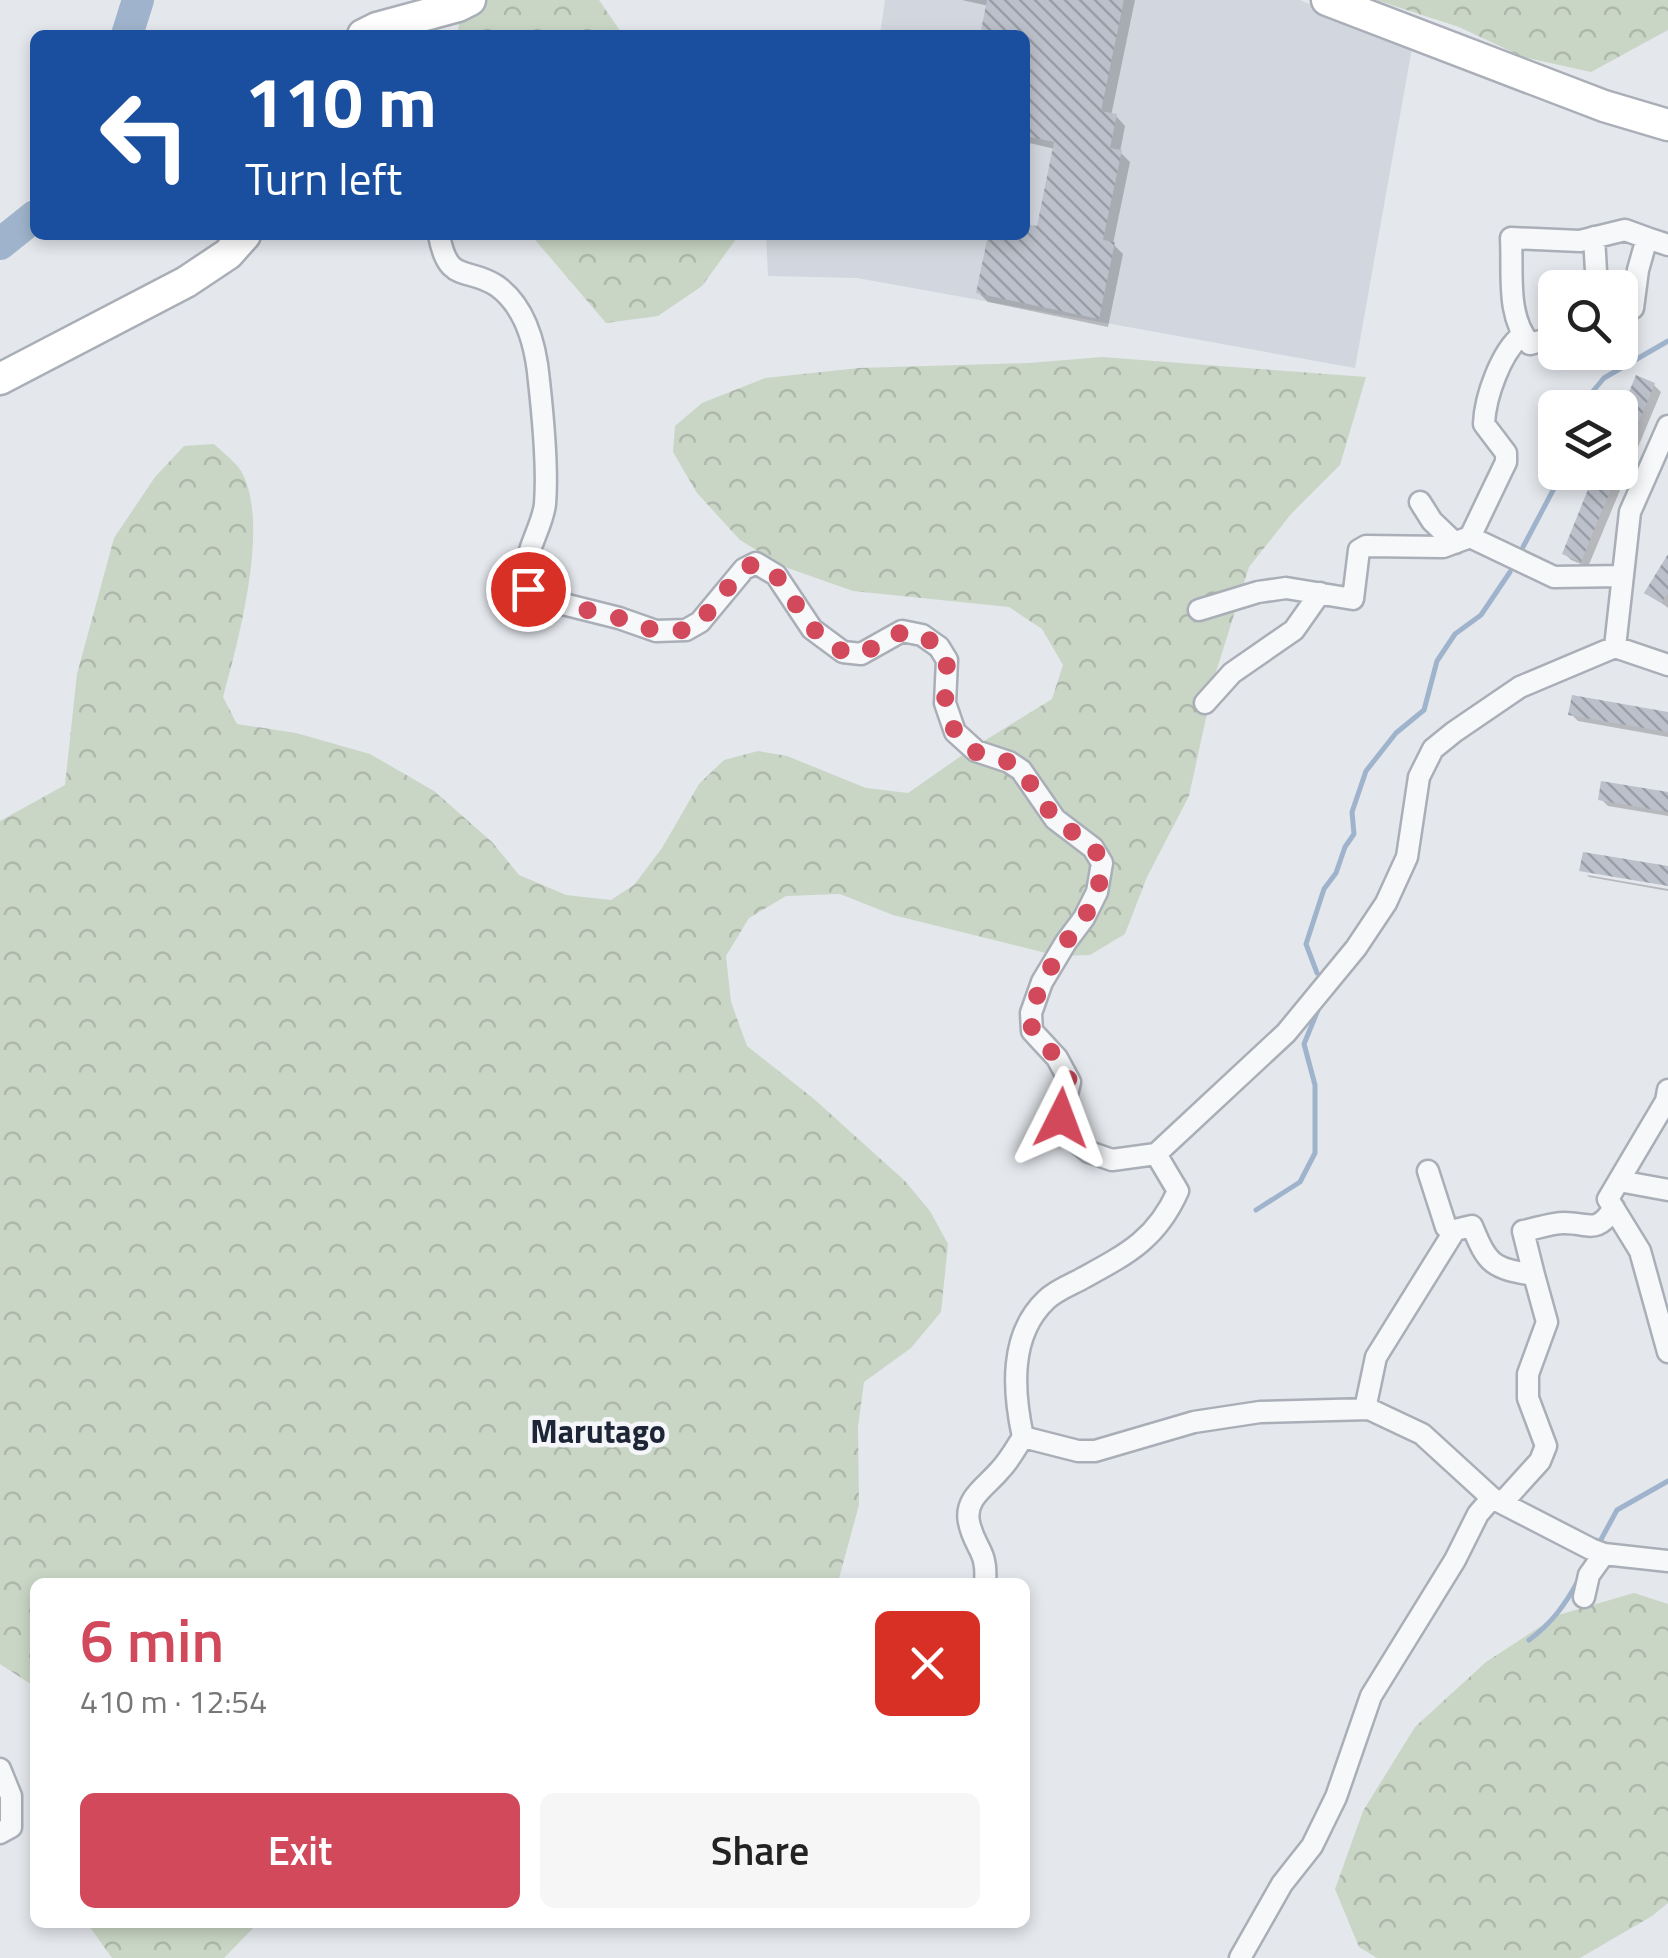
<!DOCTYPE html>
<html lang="en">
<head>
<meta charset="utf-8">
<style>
  :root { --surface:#fff; --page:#f6f6f6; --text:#222; --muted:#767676; --accent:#d1495b }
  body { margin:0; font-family:"Titillium Web",sans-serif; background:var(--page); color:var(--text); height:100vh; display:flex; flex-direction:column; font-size:38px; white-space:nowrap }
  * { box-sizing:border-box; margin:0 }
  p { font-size:32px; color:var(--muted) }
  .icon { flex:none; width:55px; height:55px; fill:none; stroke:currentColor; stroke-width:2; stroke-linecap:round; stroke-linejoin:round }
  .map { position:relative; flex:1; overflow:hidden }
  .panel { position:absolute; left:30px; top:1578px; width:1000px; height:350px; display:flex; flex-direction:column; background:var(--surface); border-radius:15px; box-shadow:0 5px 15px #0003 }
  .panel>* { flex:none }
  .hud { position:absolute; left:30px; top:30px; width:1000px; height:210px; border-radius:15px; box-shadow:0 5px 15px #0003; background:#1a4fa0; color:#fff; overflow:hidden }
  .controls { position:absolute; left:1538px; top:270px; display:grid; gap:20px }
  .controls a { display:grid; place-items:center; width:100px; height:100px; border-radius:15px; background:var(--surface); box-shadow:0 5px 15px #0003; font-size:50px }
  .pin { position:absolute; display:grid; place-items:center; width:85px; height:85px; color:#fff; margin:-42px; border:5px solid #fff; border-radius:50%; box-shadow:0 2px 10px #0007 }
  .me { position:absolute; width:110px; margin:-55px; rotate:3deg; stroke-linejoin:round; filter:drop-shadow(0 0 8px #0008) }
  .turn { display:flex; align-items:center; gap:35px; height:210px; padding:0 50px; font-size:45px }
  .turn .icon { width:130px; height:130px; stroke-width:2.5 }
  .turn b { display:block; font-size:70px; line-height:85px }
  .round { display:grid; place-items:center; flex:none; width:105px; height:105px; border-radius:15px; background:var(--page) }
  .headline { display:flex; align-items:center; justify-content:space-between; height:170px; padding:0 50px }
  h1 { font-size:60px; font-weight:600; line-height:75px; color:var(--accent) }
  .cta { display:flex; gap:20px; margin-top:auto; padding:20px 50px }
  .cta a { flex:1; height:115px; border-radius:15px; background:var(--accent); color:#fff; font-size:40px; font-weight:600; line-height:115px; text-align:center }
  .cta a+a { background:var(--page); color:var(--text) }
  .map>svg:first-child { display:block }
  .built { fill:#d2d6de }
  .forest { fill:url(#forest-crowns) }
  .shadow { fill:#0003 }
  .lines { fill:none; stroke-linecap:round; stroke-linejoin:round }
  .stream { stroke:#9fb4cc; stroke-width:5 }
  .river { stroke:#9fb4cc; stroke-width:32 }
  .building { fill:url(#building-back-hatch) }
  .street-casing { stroke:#a9aeb7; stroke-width:25 }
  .secondary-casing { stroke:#a9aeb7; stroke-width:35 }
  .street { stroke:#f7f8fa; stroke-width:20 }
  .secondary { stroke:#fff; stroke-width:30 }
  .route { stroke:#d1495b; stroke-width:18; stroke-dasharray:0 32.4 }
  .labels { text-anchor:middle; stroke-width:9; stroke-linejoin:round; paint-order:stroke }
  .quarter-label { font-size:32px; font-weight:bold; fill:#1d2536; stroke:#f4f6f9 }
</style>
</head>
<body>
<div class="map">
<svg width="1668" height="1958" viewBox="0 0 1668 1958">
  <defs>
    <pattern id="forest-crowns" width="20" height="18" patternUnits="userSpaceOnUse" patternTransform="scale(2.5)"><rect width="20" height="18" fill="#c9d6c5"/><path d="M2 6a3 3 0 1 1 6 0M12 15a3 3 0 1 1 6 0" fill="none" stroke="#adb8ab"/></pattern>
    <pattern id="building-back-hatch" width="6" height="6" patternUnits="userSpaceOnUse" patternTransform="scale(2.5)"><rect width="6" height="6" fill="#bbc0ca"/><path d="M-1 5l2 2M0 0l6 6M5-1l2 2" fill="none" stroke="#989da6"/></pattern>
  </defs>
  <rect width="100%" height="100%" fill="#e4e7ec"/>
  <!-- built -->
  <path class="built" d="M885 0H1300L1412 48 1355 368 857 278 768 276 766 235H1025V35H880Z"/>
  <!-- forest -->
  <path class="forest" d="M464 0H599L623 35H458L460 4Z
    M1376 0H1668V30L1591 72 1523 57 1459 27Z
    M531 235H739L702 286 658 316 606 323Z
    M1102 357 1366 377 1340 465 1291 514 1249 567 1216 672 1189 796 1147 877 1125 934 1090 955 1058 956 893 915 840 894 786 896 749 918 726 956 731 1002 747 1046 814 1099 905 1181 930 1211 948 1244 941 1312 911 1348 864 1382 858 1427 859 1505 838 1582H35V1687L0 1664V821L65 785 77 674 114 538 155 477 184 446 214 444C222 452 235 461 241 471 271 522 238 642 223 697L237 724 296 733 370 754 434 791 492 842 519 875 566 895 611 900 634 885 662 848 699 784 724 760 758 751 787 756 866 788 908 793 971 749 1052 699 1063 665 1042 629 1009 607 853 591 782 566 740 540 697 493 673 452 675 426 702 403 765 378 859 368 1029 363Z
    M1634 1593 1668 1604V1903L1652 1916 1580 1958H1377L1359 1947 1335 1889 1363 1811 1415 1727 1486 1662 1558 1615Z
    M87 1923H258L224 1958H112Z"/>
  <!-- shadow -->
  <path class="shadow" d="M962 0H1135L1111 116H1116L1125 126 1120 152 1130 162 1113 244 1123 254 1108 327 988 302 978 292 990 235H1025V227L1039 229 1055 149 1025 142V35H983L989 6Z
    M1654 385 1661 392 1588 567 1571 560 1564 553 1598 472H1620V420Z
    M1668 559V608L1647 592Z
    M1571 714H1668V737L1578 721Z
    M1668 794V816L1608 806 1601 799Z
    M1587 875 1668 889V891L1589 877Z"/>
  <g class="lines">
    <!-- stream -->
    <path class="stream" d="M1579 408 1604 378 1668 341
      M1523 547 1559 479V472
      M1317 973 1306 944 1324 889 1336 873 1345 847 1354 834 1352 812 1366 771 1396 733 1424 710 1437 661 1455 634 1481 615 1510 572
      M1256 1210 1300 1182 1315 1153V1085L1304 1044 1320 1005
      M1598 1545 1617 1510 1668 1481
      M1529 1640C1551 1624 1565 1605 1578 1581"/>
    <!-- river -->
    <path class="river" d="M127 35 138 0
      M0 244 35 216"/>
  </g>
  <!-- building -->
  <path class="building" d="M987 0H1124L1101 111 1117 114 1110 148 1122 150 1103 240 1115 242 1099 319 976 293 988 235H1025V224L1037 226 1054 142 1025 136V35H980Z
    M1636 375 1655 383 1620 467V414Z
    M1595 472H1618L1581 562 1562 554Z
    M1668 554V593L1661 603 1644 593Z
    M1572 695 1668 712V732L1568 715Z
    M1601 781 1668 792V812L1598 800Z
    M1583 852 1668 866V886L1579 871Z"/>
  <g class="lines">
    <!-- street casing -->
    <g class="street-casing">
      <path id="street" d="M439 235C448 285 467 266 497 286 526 307 536 347 539 381 543 417 548 468 545 504 542 534 510 569 535 597L619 618 656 631 686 630 700 622 744 569 756 563 776 575 812 629 843 652 861 654 902 631 922 635 939 647 947 660 945 703 955 732 976 751 1009 762 1021 770 1055 819 1093 848 1102 863 1097 892 1084 918 1066 942 1042 982 1031 1013 1032 1031 1057 1058 1070 1082 1061 1119 1066 1134 1089 1152 1112 1160 1156 1154 1286 1033 1356 948 1386 903 1407 857 1419 777 1433 749 1454 732 1520 687 1615 647 1668 665
        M1594 237 1597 288
        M1633 308 1638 270 1647 238 1668 245
        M1555 337 1530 344C1506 316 1513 274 1511 238L1580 241 1625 230 1647 238
        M1420 502 1432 521 1455 543
        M1470 537 1506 462V453L1484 424C1485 397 1501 352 1522 335
        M1199 610 1258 592 1286 588 1353 599 1359 550 1366 546 1443 547 1470 537 1554 577 1623 576
        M1615 647 1630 512 1668 426
        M1205 703 1232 673 1294 630 1320 593
        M1668 1090 1666 1101 1608 1199 1640 1251 1668 1352
        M1428 1171 1446 1227 1455 1230
        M1619 1181 1668 1190
        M1534 1275 1523 1231C1535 1229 1551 1223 1564 1223 1590 1223 1596 1235 1614 1208
        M1365 1409 1376 1357 1455 1230 1472 1226C1488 1265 1492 1268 1534 1275L1547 1322 1528 1374V1398L1546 1446 1540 1461 1502 1503
        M1023 1437 1078 1451H1095L1194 1422 1260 1412 1369 1409 1422 1434 1492 1498 1591 1549 1604 1554 1668 1561
        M985 1582C988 1550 974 1548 969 1522 964 1498 987 1486 1000 1470 1009 1461 1016 1448 1023 1437 1013 1391 1009 1335 1046 1300 1056 1290 1073 1284 1085 1277 1129 1253 1157 1238 1178 1191L1156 1154
        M1584 1597 1589 1575 1604 1554
        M0 1769 11 1796V1827L0 1833
        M1240 1958 1282 1884 1312 1846 1336 1797 1371 1696 1455 1560 1478 1514 1492 1498"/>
    </g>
    <!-- secondary casing -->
    <g class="secondary-casing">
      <path id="secondary" d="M1327 0 1604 106 1668 125
        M363 35 377 28 458 6 470 0
        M0 379 186 282 228 254 245 235"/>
    </g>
    <!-- street -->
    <use href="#street" class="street"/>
    <!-- secondary -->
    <use href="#secondary" class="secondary"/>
  </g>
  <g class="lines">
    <!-- route -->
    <path class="route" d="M528 589 535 597 619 618 656 631 686 630 700 622 744 568 756 563 776 575 812 628 843 652 861 654 902 632 922 635 939 647 947 660 945 703 955 732 976 752 1009 762 1021 770 1055 819 1094 848 1102 863 1098 892 1084 918 1066 942 1042 982 1031 1013 1032 1031 1057 1058 1070 1082 1061 1118"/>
  </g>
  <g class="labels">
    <!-- quarter labels -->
    <g class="quarter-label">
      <text x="598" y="1443">Marutago</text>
    </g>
  </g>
</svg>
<div class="controls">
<a><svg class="icon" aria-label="search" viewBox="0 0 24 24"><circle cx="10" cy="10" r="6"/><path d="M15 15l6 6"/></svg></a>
<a><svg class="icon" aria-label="layers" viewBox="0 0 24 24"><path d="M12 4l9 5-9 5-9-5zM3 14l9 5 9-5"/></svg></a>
</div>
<div class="pin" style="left:528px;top:589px;background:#d93025"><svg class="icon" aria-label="arrive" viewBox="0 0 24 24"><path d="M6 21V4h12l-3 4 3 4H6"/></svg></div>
<svg class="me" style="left:1061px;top:1118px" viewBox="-20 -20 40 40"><path d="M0-17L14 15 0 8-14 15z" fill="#d1495b" stroke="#fff" stroke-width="4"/></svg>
<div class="hud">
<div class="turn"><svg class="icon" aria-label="left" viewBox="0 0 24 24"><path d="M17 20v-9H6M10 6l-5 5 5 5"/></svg><div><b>110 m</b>Turn left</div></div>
</div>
<section class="panel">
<div class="headline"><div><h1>6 min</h1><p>410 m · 12:54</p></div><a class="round" style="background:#d93025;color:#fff"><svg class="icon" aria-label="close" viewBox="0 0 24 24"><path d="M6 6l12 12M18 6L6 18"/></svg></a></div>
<div class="cta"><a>Exit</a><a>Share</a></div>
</section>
</div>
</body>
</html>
